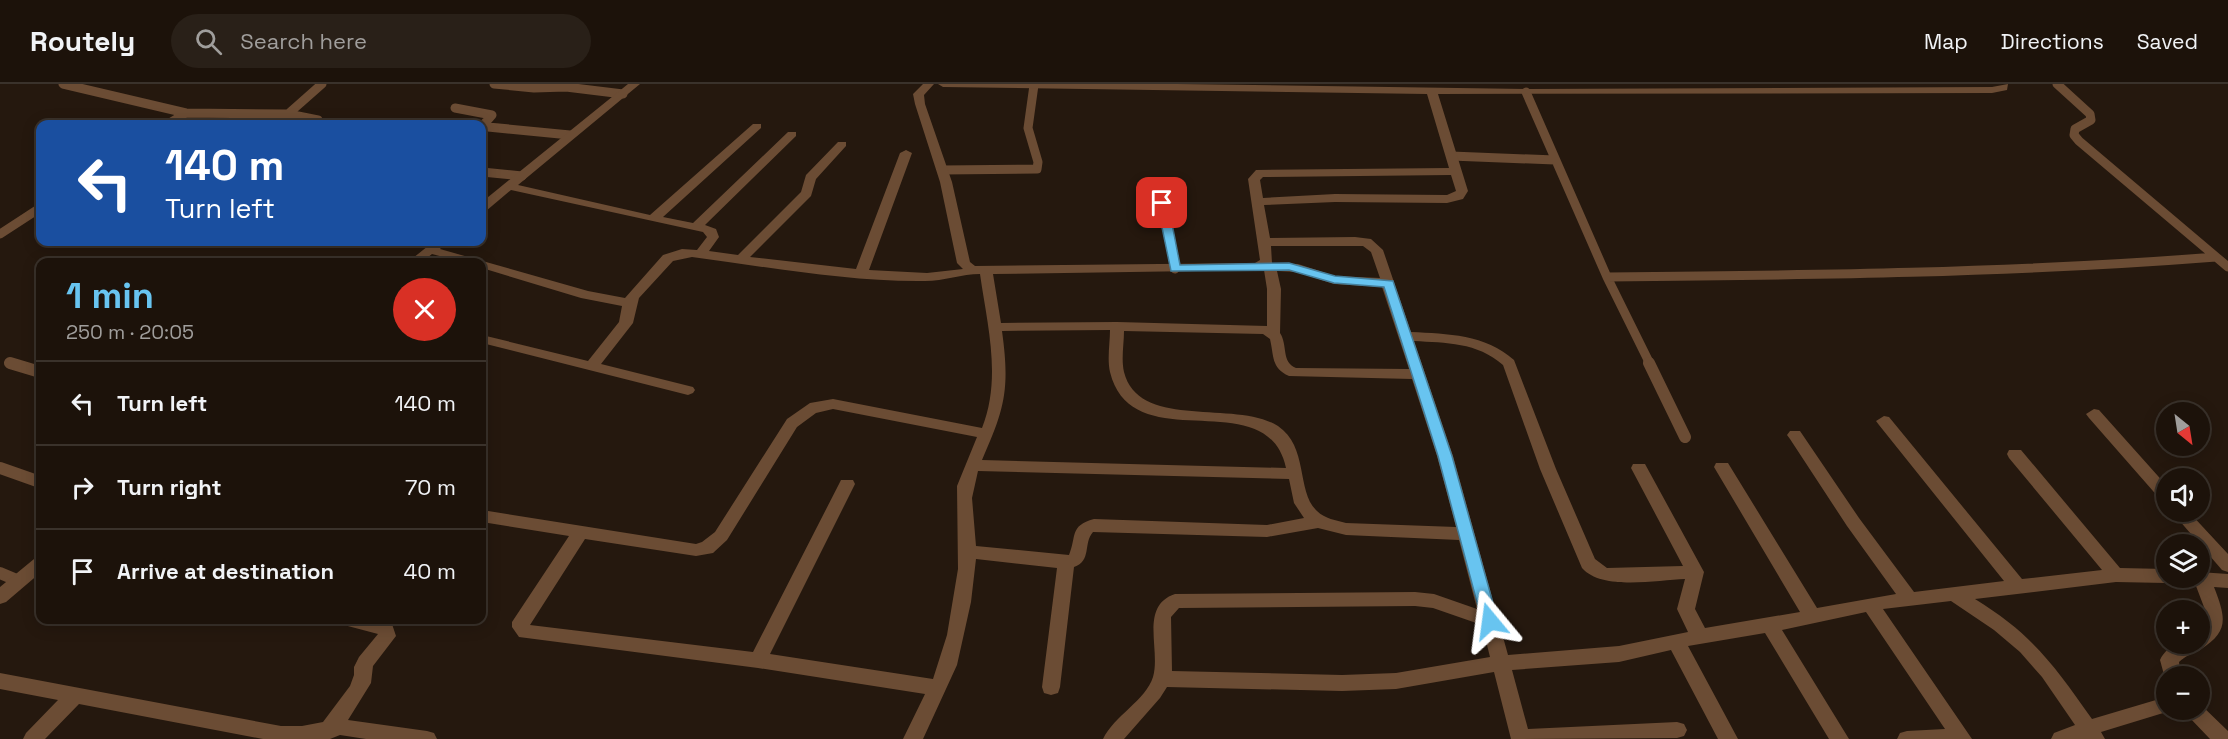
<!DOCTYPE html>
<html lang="en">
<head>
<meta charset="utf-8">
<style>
  :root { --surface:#1c120a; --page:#292018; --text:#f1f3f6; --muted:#a09e9c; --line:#3a322b; --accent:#68c4f0 }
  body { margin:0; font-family:"Space Grotesk",sans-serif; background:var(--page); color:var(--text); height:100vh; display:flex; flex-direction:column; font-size:22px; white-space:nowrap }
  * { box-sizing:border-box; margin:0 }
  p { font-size:20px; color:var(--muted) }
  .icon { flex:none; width:33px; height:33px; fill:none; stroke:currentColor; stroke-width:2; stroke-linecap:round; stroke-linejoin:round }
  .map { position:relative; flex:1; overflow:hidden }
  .drawer { position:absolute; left:36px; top:174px; width:450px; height:366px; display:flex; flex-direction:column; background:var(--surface); border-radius:12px; box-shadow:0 3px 15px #0003,0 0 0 2px var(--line) }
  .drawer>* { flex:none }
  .hud { position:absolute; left:36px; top:36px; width:450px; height:126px; border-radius:12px; box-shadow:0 3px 15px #0003,0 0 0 2px var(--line); background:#1a4fa0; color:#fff; overflow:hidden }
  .needle { width:39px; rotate:150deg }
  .buttons { position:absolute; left:2156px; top:318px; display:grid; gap:12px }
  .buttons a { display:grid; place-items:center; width:54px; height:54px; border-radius:50%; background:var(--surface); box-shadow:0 3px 15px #0003,0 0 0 2px var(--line); font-size:30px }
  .pin { position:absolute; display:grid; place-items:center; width:51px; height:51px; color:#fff; margin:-26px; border-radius:12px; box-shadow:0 3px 9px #0006 }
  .me { position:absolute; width:66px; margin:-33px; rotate:344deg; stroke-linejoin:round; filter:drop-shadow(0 0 4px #0008) }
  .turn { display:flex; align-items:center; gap:21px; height:126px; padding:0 30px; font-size:27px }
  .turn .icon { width:78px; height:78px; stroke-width:2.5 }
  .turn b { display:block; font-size:42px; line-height:51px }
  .round { display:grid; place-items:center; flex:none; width:63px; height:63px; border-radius:32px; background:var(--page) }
  .head { display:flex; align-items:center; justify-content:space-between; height:102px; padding:0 30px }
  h1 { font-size:36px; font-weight:700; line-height:45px; color:var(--accent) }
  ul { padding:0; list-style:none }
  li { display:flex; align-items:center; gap:18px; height:84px; padding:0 30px; border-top:2px solid var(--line) }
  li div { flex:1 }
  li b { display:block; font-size:22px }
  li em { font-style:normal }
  header { display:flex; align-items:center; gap:36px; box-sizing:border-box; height:84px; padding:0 30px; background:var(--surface); border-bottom:2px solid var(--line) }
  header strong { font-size:28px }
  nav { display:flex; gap:33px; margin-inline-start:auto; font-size:21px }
  .search { width:420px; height:54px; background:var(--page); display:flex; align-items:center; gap:15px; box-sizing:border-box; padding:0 21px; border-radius:33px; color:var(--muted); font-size:22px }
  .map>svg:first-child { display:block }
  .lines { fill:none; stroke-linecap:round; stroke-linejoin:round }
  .service-far1 { stroke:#6b4c34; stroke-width:9 }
  .service { stroke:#6b4c34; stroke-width:12 }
  .minor { fill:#6b4c34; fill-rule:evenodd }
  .route { fill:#68c4f0; stroke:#447f9c; stroke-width:1.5 }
</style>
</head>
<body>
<header>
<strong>Routely</strong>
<div class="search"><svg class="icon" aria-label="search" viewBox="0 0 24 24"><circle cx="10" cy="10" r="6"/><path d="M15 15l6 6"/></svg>Search here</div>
<nav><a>Map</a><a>Directions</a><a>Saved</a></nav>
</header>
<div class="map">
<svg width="2228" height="655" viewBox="0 0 2228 655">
  <rect width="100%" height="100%" fill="#25180e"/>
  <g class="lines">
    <!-- service-far1 -->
    <path class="service-far1" d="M63 0 186 29 288 30 318 36V40
      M494 0 534 4 566 3 623 10
      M2057 0 2090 30 2091 36 2075 45 2074 51 2079 57 2228 183
      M1526 8 1607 193 1650 280
      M455 24 492 31 485 39 488 43 570 51
      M288 30 322 0
      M168 40 186 29
      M1451 72 1555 76
      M942 86 1037 85 1038 78 1028 44 1034 1
      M482 88 522 92
      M1158 98 1175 185
      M0 150 40 124
      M1607 193C1810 191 2013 189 2216 173
      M10 279 15 280"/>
    <!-- service -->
    <path class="service" d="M10 279 40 288
      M1649 279 1685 353
      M0 384 40 398
      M0 489 19 497"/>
    <!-- minor -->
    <path class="minor" d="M628 0H640L518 101 650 131 753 40H761V44L663 133 693 139 788 48H796V52L705 141 716 145 719 153 709 167 738 171 801 108 806 91 838 58H846V62L816 95 811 112 750 173 856 185 900 69 906 66 912 69 869 186 927 189 963 185 957 179 940 98 915 20 913 10 923 0H934L924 11 925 20 952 98 970 178 975 182 1255 179 1260 176 1248 95 1256 86 1449 84 1427 10 943 3 938 0H1178L1526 5 1992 3 2008 0 2007 6 1992 9 1438 10 1468 107 1463 115 1447 119 1335 118 1264 121 1270 154 1355 153 1371 155 1383 166 1411 248C1448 250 1485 250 1514 276L1556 385 1595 475 1607 484 1683 482 1631 384 1633 380H1645L1704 488 1695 525 1705 544 1800 528 1714 383 1716 379H1728L1817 524 1896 510 1847 442 1790 355 1787 351 1790 347H1800L1859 434 1914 508 2004 497 1879 341 1876 337 1884 332 1889 333 2022 495 2102 486 2009 374 2007 370 2009 366H2021L2120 484 2166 485V494H2199V488L2228 490V504L2214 503C2227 536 2228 548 2200 566 2192 570 2185 572 2179 578L2181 592H2166V598L2160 576C2168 559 2182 560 2199 560V548L2208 542 2207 531 2196 502 2175 499 2173 495 2166 499 2116 498 1975 515C2032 550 2054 581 2092 635L2166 613V626H2173L2101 648 2105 655H2051L2054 649 2075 641 2042 593 2020 568 1994 546 1951 517 1883 525 1972 655H1897L1900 649 1907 647 1945 645 1866 528 1782 546 1849 655H1829L1765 549 1688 562 1738 655H1718L1671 566 1619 578 1512 586 1528 645 1677 638 1684 640 1687 646 1684 652 1677 654 1511 655 1494 588 1396 605 1342 607 1167 603 1160 614 1124 655H1103C1114 632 1146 616 1153 593 1161 566 1139 522 1175 510L1415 508 1434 510 1477 525 1459 456 1346 451 1318 444 1267 453 1093 448C1083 459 1092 477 1074 483L1060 603 1058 609 1051 611 1044 609 1042 603 1057 484 976 475 971 518 957 581 923 655H903L925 610 758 584 519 553 512 543V538L569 452 482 438V426L696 460 702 458 715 448 787 335 810 319 833 315 982 344C1002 294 987 240 980 190 962 190 944 197 925 197 847 198 769 183 692 173L673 177 639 214 633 239 601 280 693 303 695 306 693 309 688 311 482 259V251L588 277 619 238 622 222 581 214 482 184V178H462L432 170 422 178H408L433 158H446L440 165 588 207 625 214 663 171 682 165 697 166 707 153 703 148 511 106 486 127 482 128V118ZM1451 91 1456 107 1447 111 1335 110 1263 114 1260 96 1263 93ZM1271 162H1363L1371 168 1380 194 1335 192 1298 180 1272 179ZM1262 186H1264L1267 205V242L1117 238 1001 239 993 190ZM1277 187 1297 188 1334 200 1382 203 1409 285 1296 284C1281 278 1288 261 1280 249L1281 205ZM1110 246C1110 259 1107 275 1110 288 1132 378 1267 296 1286 384L982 376C1005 324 1010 305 1002 247ZM1124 247 1263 250 1270 255C1274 272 1271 284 1289 292L1412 295 1437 372 1456 443 1346 439C1336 436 1325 435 1317 427 1296 408 1309 363 1278 342 1235 315 1139 347 1124 288 1121 275 1124 260 1124 247ZM1414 257C1446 259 1477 258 1503 281L1540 385 1582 484C1602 507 1657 496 1685 495L1677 525 1688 548 1619 562 1508 571 1453 372ZM833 325 977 353 957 402 958 485 947 551 933 595 770 570 855 400 853 396H841L839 400 753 568 530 541 585 455 696 472 713 469 727 456 797 343 816 329ZM978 387 1289 395 1294 419 1304 434 1267 441 1094 435C1069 442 1077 452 1069 471L976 462 972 414ZM1415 522 1433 524 1482 541 1490 573 1396 589 1342 591 1172 587 1171 533 1179 524Z
      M2094 325 2099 326 2166 401V417L2160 415 2089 334 2086 330Z
      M2172 428H2189L2228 470V488L2222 486Z
      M40 473V489L6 518 0 520V503L34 475Z
      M341 536C358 534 376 534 392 540L396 552 373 582 371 599 348 636 427 647 434 649 437 655H366L340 651 330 655H263L79 620 45 655H23L26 649 58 616 0 605V589L281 642H302L323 638 350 602 354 591V583L359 573 378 550 344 541Z
      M2199 619 2228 647V655H2210L2188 632 2186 626H2199Z"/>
  </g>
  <!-- route -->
  <path class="route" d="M1162 116 1168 119 1180 181 1289 179 1335 192 1393 197 1452 372 1498 537 1496 542 1490 544 1485 542 1482 537 1438 372 1384 203 1334 199 1289 186 1171 187 1157 119Z"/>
</svg>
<div class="buttons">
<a><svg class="needle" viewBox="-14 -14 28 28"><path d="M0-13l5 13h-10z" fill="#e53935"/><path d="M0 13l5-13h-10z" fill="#a09e9c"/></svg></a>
<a><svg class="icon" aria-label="sound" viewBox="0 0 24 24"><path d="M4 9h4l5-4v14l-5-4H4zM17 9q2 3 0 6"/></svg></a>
<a><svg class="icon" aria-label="layers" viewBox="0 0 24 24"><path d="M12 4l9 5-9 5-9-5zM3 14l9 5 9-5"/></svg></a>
<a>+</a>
<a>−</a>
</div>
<div class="pin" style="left:1162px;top:119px;background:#d93025"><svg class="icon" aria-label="arrive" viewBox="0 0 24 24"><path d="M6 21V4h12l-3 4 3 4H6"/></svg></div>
<svg class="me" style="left:1490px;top:537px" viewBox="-20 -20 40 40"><path d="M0-17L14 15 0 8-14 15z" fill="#68c4f0" stroke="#fff" stroke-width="4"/></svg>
<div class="hud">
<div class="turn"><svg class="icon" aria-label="left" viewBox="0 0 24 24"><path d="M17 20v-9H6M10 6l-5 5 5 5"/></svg><div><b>140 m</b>Turn left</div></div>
</div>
<section class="drawer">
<div class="head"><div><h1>1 min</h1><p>250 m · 20:05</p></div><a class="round" style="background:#d93025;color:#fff"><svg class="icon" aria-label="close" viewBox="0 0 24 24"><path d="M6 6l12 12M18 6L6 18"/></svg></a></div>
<ul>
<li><svg class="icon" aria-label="left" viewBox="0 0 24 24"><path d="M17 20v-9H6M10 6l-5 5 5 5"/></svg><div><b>Turn left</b></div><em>140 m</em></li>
<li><svg class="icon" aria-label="right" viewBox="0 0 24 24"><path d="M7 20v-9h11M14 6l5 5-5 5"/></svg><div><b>Turn right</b></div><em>70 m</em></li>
<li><svg class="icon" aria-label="arrive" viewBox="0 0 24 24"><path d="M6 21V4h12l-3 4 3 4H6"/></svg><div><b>Arrive at destination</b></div><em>40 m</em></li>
</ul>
</section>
</div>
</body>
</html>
